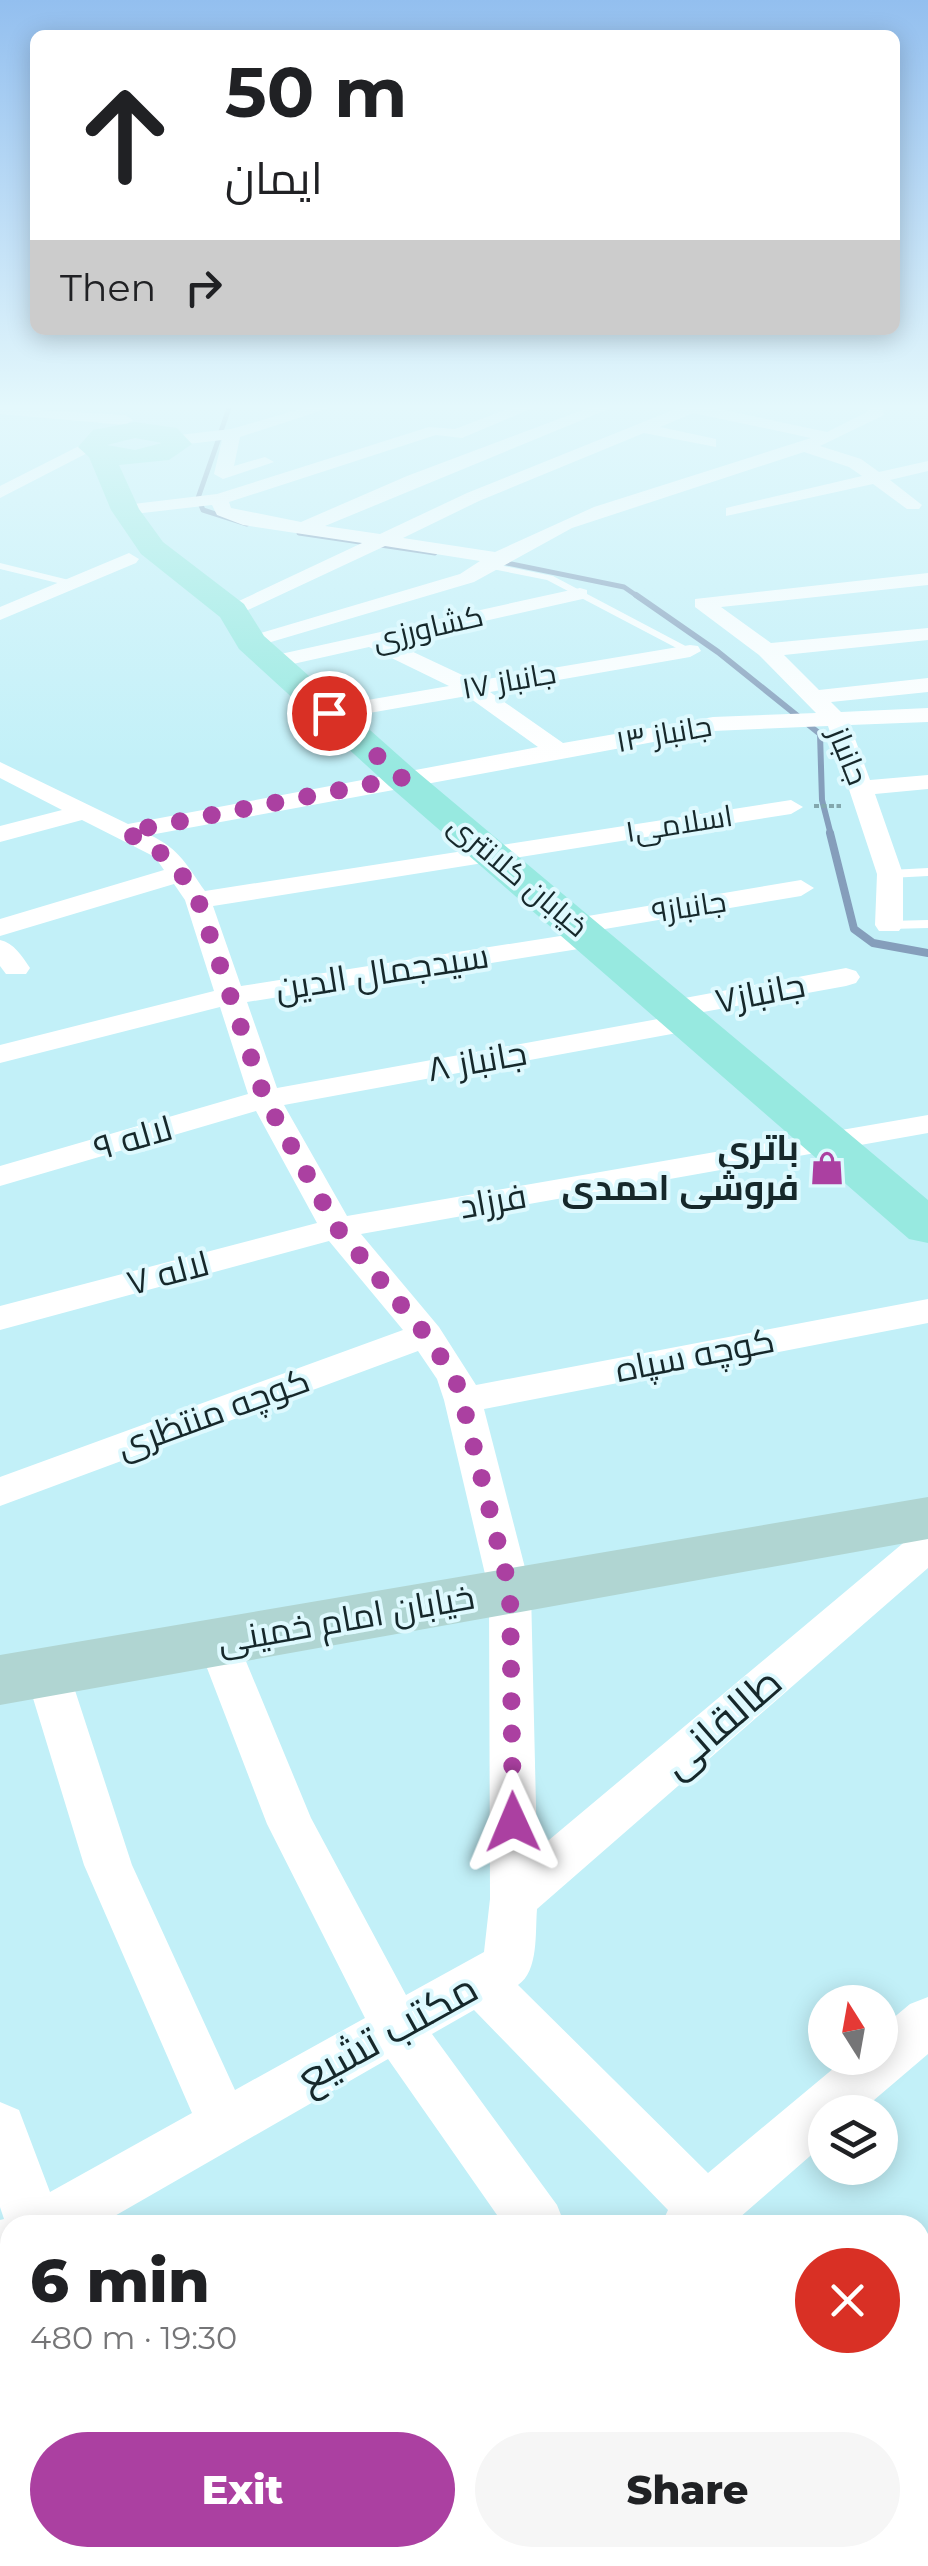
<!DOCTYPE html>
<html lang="en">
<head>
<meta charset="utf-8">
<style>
  :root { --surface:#fff; --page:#f6f6f6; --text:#202124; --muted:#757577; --accent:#ab40a1 }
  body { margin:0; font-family:Montserrat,Cairo,sans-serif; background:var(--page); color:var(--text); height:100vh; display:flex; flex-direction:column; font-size:38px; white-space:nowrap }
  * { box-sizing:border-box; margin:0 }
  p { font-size:32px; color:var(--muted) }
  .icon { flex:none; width:55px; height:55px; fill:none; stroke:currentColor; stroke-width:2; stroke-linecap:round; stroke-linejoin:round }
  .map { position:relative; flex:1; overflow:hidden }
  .sheet { position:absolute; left:0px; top:2215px; width:930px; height:352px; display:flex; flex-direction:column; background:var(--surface); border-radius:30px 30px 0 0; box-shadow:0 5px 25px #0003 }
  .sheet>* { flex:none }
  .hud { position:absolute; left:30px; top:30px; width:870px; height:305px; border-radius:15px; box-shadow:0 5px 25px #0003; background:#fff; color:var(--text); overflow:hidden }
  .needle { width:65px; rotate:349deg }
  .buttons { position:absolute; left:808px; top:1985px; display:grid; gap:20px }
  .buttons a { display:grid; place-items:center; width:90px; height:90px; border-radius:50%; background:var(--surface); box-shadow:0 5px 25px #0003; font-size:50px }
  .pin { position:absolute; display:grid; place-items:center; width:85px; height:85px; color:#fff; margin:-42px; border:5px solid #fff; border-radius:50%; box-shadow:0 2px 10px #0007 }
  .me { position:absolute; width:110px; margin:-55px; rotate:359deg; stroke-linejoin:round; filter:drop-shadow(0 0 8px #0008) }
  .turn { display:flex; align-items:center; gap:35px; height:210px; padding:0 30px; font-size:45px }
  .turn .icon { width:130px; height:130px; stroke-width:2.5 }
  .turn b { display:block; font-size:70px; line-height:85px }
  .then { display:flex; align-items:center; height:95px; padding:0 30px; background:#0003; gap:20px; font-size:38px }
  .round { display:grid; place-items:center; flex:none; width:105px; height:105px; border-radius:52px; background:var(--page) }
  .summary { display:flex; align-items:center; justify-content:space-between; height:170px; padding:0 30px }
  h1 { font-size:60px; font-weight:800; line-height:75px }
  .primary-button { display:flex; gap:20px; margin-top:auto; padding:20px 30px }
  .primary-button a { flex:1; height:115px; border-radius:60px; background:var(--accent); color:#fff; font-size:40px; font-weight:800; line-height:115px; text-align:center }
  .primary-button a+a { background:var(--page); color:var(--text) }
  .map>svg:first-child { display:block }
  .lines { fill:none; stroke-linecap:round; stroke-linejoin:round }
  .stream-far2 { stroke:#859ebb; stroke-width:5 }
  .stream-far1 { stroke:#859ebb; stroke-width:6 }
  .stream { stroke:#859ebb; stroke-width:8 }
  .path { stroke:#83a7ad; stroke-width:4; stroke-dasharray:5 2.5; stroke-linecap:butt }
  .lane { fill:#fff; fill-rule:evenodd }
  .street { fill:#fff; fill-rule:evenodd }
  .secondary { fill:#b0d5d2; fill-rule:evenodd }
  .primary { fill:#97e9e0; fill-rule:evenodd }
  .route { stroke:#ab40a1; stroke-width:18; stroke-dasharray:0 32.4 }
  .labels { text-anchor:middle; stroke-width:8; stroke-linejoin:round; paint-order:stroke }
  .far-street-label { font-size:30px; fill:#16282b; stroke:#def9fe }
  .street-label { font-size:35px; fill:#16282b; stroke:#def9fe }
  .poi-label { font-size:35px; font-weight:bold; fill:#16282b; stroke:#def9fe; text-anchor:end }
  .near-street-label { font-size:42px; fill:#16282b; stroke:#def9fe }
</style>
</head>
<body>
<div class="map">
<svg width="928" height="2566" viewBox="0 0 928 2566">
  <rect width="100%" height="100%" fill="#c2f0f8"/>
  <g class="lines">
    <!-- stream-far2 -->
    <path class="stream-far2" d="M220 434 229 408
      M219 438 198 498 203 510 247 524
      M299 533 435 553
      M497 561 624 587 640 598"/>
    <!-- stream-far1 -->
    <path class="stream-far1" d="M636 595 718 652 820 734 822 800 831 835"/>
    <!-- stream -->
    <path class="stream" d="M830 833 854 929 873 943 928 953"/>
    <!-- path -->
    <path class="path" d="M814 806H841"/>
    <!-- lane -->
    <path class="lane" d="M485 562 553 576 695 651 686 653 547 580 482 567V563Z
      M0 563 73 581 75 583 70 586 0 569Z
      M928 868V876L890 878 883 874 890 870Z
      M928 920V928L889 929 882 925 889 921Z"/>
    <!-- street -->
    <path class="street" d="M0 408 125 415 133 420 125 425 0 414Z
      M304 408H329L240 437 234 466 265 457 274 462 223 479 214 474 222 440 179 445 171 440 179 435 231 429Z
      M510 408H533L462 438 436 435 229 502 231 508 301 522 407 476 588 408H611L325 526 380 534 467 493 678 408H714L827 432 869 411 867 408H883L884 415 820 446 861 459 879 472 928 461V471L890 480 922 505 919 509H907L873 484 726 516V508L862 476 849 467 804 452 572 528 474 582 251 648 244 646 240 642 244 638 460 574 480 561 385 546 233 617 223 611 226 607 362 543 243 525 217 515 212 505 125 515 116 510 125 505 217 494 429 427 455 429ZM693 413 811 438 594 507 495 552 403 538 479 501 644 433 716 447V439L660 427Z
      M85 443 99 447 0 498V486Z
      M129 553 139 559 136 563 0 620V607Z
      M928 573V585L721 607 771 643 928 628V640L784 655 819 690 928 678V692L831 702 841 712 928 708V722L850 725 870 780 928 775V789L875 794 903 874V925L899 931H879L875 925 877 874 828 726 713 731 150 835C181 850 187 866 205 891L791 800 803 807 791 814 213 906 241 986 573 934 562 926 576 918 801 880 814 888 801 896 593 931 605 939 591 947 247 1002 277 1088 669 1017 659 1009 664 1003 674 1000 846 968 856 971 860 977 856 983 846 986 692 1014 703 1022 698 1028 688 1031 284 1105 347 1216 928 1115V1133L361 1234 439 1327 476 1385 928 1299V1323L484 1409 531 1591 537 1850 914 1534 928 1530V1568L537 1909C535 1932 539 1971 518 1985L708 2173 846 2058H880V2029L910 2004 928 1997V2054L860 2112H825V2143L731 2225H661L668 2210 474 2010 432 2034 557 2205 565 2225H504L388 2059 99 2225H10V2274L0 2278V2220L4 2219 0 2207V2102L19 2110 50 2192 192 2113 84 1865 25 1672 32 1660 47 1655 62 1660 69 1672 132 1865 235 2090 365 2018 267 1824 197 1642 203 1630 218 1625 233 1630 311 1818 406 1995 484 1952 490 1899 489 1591 444 1400 437 1379 418 1351 0 1506V1477L403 1330 329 1241 0 1330V1306L317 1223 256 1111 0 1186V1166L248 1094 220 1007 0 1063V1045L214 991 185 900 174 884 0 936V919L164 870 155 857 82 820 0 842V826L62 810 0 778V762L128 824 538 747 467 696 329 720 321 718 318 713 321 708 449 686 369 647 275 668 264 662 267 657 580 588 587 590V598L392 642 475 681 690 645 698 646 701 651 690 657 490 692 563 743 713 717 816 713 759 655 695 607V599Z
      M0 940C14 943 22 956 30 968L26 974H6L0 966Z
      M0 2459 10 2464V2558H38L39 2566H0Z
      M109 2558H184L181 2566H106Z
      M752 2558H817L820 2566H755Z"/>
    <!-- secondary -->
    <path class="secondary" d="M928 1497V1539L0 1705V1655Z"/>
    <!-- primary -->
    <path class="primary" d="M135 422 177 428 192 444 169 460 119 465 139 509 163 542 244 604 264 636 415 770 928 1200V1243L909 1239 389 786 239 649 220 617 141 554 111 510 89 457 78 447 93 430ZM135 438 162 443 135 450 107 445Z"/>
  </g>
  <!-- sky -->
  <linearGradient id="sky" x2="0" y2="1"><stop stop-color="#93bfef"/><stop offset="0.53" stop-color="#e4f8fc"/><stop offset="1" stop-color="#e4f8fc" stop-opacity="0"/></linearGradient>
  <rect width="928" height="767" fill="url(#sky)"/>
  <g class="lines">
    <!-- route -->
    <path class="route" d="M329 713 402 778 125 832C163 851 176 862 198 900L265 1099 337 1228 426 1335 455 1378 462 1400 510 1591 513 1822"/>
  </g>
  <!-- icons -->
  <defs>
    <g id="shop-bare" transform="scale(2.7)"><path d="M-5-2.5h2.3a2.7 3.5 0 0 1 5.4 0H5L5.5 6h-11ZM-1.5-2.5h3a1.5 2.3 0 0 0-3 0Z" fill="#ab40a1" stroke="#def9fe" stroke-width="2.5" paint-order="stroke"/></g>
  </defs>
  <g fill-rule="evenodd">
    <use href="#shop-bare" x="827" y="1168"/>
  </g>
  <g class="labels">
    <!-- far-street labels -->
    <g class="far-street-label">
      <text transform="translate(428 628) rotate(-13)" y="10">کشاورزی</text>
      <text transform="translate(509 681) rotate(-10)" y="10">جانباز ۱۷</text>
      <text transform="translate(664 734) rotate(-10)" y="10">جانباز ۱۳</text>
      <text transform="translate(848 756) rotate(68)" y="10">جانباز</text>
      <text transform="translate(679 824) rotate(-9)" y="10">اسلامی۱</text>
      <text transform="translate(518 876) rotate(40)" y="10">خیابان کلانتری</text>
      <text transform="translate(689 907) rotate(-9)" y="10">جانباز۹</text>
    </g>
    <!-- street labels -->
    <g class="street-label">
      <text transform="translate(382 972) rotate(-9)" y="12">سیدجمال الدین</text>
      <text transform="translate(760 993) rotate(-11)" y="12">جانباز۷</text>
      <text transform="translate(477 1061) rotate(-10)" y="12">جانباز ۸</text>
      <text transform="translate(133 1138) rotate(-16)" y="12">لاله ۹</text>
      <text transform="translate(493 1201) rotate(-10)" y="12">فرزاد</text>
      <text transform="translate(168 1273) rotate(-15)" y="12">لاله ۷</text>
      <text transform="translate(695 1355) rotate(-11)" y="12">کوچه سپاه</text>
      <text transform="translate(213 1413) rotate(-20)" y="12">کوچه منتظری</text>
      <text transform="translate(346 1619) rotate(-10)" y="12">خیابان امام خمینی</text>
    </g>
    <!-- poi labels -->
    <g class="poi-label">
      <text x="799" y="1160">باتری<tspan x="799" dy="40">فروشی احمدی</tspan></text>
    </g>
    <!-- near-street labels -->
    <g class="near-street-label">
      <text transform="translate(721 1722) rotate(-41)" y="15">طالقانی</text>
      <text transform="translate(387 2032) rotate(-29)" y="15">مکتب تشیع</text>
    </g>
  </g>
</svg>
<div class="buttons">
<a><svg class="needle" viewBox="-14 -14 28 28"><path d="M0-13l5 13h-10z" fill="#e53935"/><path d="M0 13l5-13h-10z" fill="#757577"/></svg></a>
<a><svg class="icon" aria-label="layers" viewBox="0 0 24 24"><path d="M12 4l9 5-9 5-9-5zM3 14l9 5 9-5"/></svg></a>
</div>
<div class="pin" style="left:329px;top:713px;background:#d93025"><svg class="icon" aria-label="arrive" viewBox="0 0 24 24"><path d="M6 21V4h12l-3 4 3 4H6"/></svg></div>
<svg class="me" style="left:513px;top:1822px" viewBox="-20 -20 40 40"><path d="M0-17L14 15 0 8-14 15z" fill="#ab40a1" stroke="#fff" stroke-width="4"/></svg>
<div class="hud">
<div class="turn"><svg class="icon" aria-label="ahead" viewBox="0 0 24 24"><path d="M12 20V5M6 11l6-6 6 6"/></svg><div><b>50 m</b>ایمان</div></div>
<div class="then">Then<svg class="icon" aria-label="right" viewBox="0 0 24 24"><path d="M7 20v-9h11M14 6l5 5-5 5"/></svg></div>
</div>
<section class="sheet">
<div class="summary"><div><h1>6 min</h1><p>480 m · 19:30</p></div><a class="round" style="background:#d93025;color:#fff"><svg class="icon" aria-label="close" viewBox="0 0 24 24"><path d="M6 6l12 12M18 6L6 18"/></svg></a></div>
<div class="primary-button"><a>Exit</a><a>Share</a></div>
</section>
</div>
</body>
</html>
